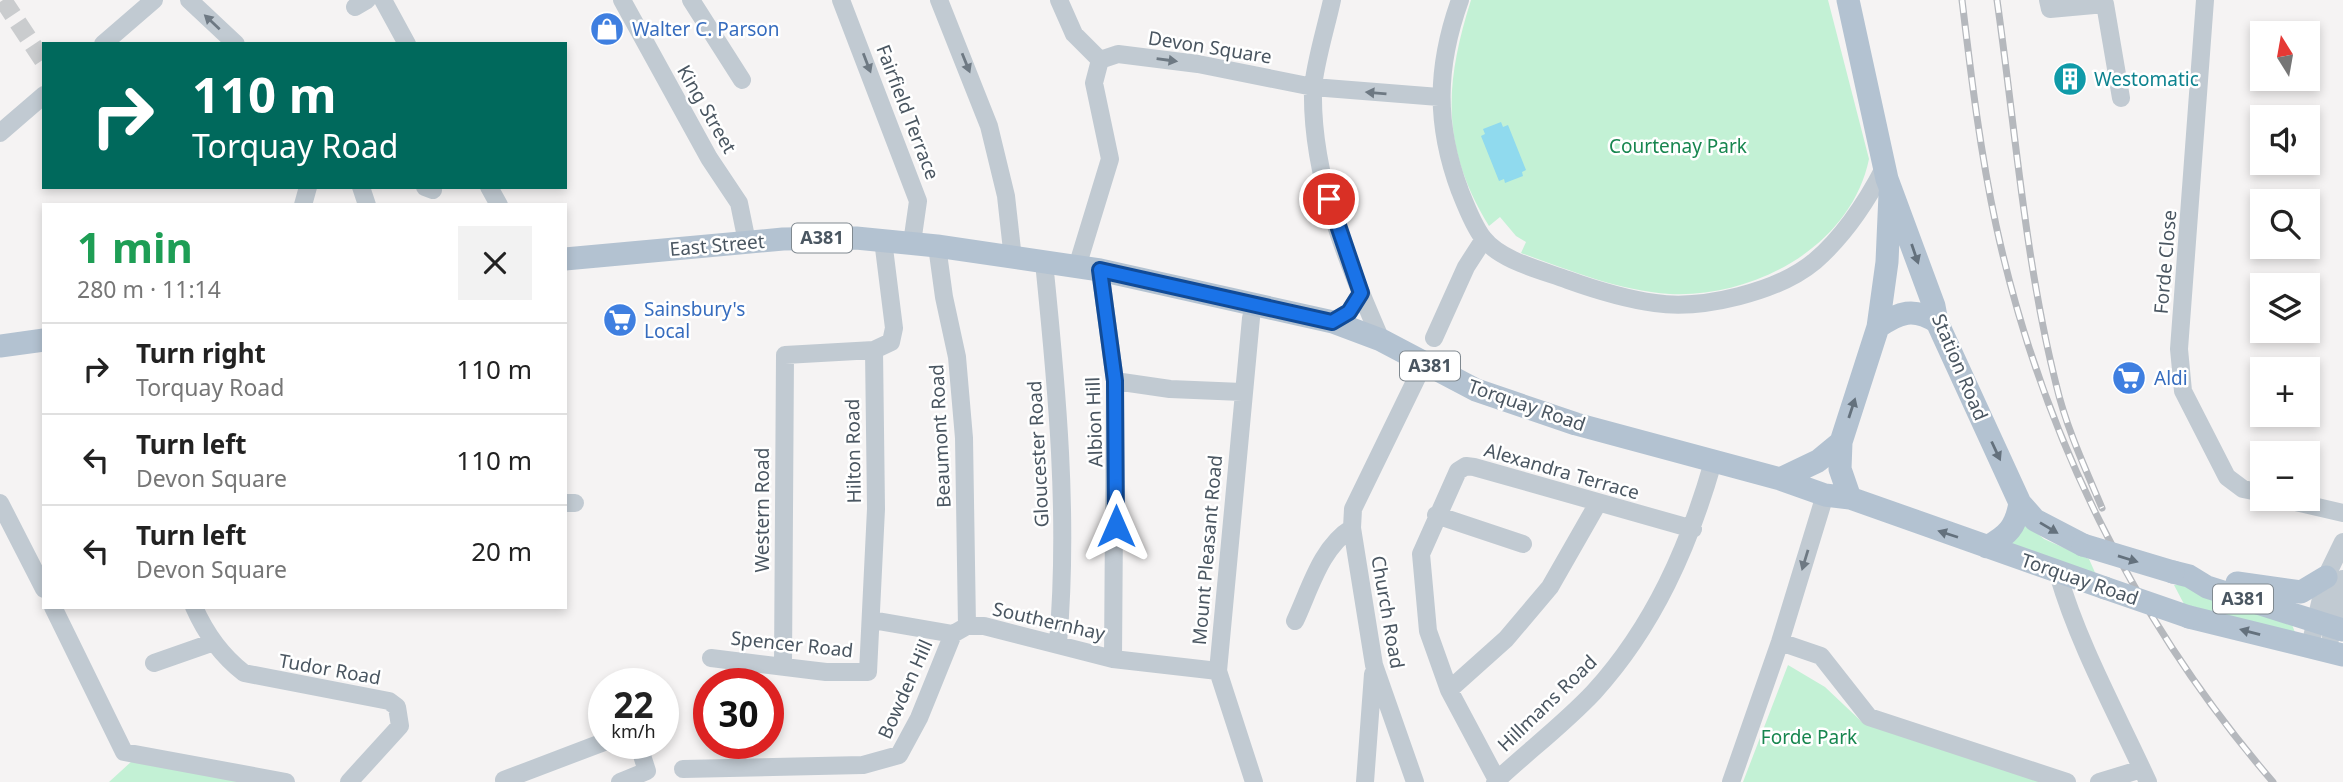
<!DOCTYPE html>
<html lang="en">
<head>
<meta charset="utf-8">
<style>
  :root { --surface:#fff; --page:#f2f2f2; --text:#222; --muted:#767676; --line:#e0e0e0 }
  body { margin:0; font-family:"Noto Sans",sans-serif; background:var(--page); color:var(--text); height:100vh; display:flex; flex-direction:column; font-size:26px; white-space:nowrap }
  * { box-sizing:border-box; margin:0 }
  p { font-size:23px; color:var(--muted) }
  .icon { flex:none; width:38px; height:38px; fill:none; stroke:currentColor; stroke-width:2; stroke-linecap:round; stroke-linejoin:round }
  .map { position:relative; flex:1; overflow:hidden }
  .drawer { position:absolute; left:42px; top:203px; width:525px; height:406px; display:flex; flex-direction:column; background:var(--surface); border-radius:0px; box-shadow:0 4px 10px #0003 }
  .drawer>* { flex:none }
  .hud { position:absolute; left:42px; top:42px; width:525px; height:147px; border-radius:0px; box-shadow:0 4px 10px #0003; background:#00695c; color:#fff; overflow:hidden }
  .needle { width:46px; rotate:349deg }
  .fabs { position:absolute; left:2250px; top:21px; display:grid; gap:14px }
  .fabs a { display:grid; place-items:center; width:70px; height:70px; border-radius:0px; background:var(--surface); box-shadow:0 4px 10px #0003; font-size:35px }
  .speed { position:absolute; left:588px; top:668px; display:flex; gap:14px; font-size:35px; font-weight:700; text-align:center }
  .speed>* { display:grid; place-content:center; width:91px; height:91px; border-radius:50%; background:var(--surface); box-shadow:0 4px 10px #0003; line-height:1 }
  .speed small { font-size:18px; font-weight:400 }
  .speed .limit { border:10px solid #d22; background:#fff; color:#111 }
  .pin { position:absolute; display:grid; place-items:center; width:60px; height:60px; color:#fff; margin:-30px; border:4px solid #fff; border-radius:50%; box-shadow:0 2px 7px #0007 }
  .me { position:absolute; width:77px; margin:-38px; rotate:0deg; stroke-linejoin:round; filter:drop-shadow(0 0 5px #0008) }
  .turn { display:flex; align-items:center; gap:24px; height:147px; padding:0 35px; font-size:32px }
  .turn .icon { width:91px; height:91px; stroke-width:2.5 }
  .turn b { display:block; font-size:49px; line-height:60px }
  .round { display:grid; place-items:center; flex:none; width:74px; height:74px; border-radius:0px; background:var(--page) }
  .summary { display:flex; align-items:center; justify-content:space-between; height:119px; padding:0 35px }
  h1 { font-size:42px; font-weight:700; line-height:52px; color:#1e9e55 }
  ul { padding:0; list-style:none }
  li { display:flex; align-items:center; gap:21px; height:91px; padding:0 35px; border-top:2px solid var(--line) }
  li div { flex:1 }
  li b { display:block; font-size:26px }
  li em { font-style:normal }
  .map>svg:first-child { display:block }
  .green { fill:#c3f1d5 }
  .water { fill:#90daee }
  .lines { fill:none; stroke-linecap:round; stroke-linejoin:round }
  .minor-tunnel { stroke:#caccce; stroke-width:18; stroke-dasharray:18 9; stroke-linecap:butt }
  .minor { stroke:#c1cad2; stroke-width:18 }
  .major { stroke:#b3c2d1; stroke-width:23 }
  .rail-casing { stroke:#b5b8bd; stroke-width:7 }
  .rail { stroke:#fff; stroke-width:4.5; stroke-dasharray:13; stroke-linecap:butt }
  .major-bridge { stroke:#b3c2d1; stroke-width:23 }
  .oneway { fill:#6e7983 }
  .oneway2 { fill:#64717d }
  .route-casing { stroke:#114b97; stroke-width:18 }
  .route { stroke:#1a73e8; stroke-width:12 }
  .labels { text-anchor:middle; stroke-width:5; stroke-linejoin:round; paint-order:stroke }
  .shield { fill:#fff; stroke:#808990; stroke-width:2 }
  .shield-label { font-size:18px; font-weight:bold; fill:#4a5661 }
  .shop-label { font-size:19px; fill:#366cbe; stroke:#fff; text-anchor:start }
  .street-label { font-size:19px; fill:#4a5661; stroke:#fff }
  .culture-label { font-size:19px; fill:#0d838f; stroke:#fff; text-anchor:start }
  .park-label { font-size:19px; fill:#17864f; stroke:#fff }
</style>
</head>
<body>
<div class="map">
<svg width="2343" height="782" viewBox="0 0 2343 782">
  <rect width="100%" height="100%" fill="#f5f3f3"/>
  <!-- green -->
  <path class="green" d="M1471 0H1828L1869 159C1851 246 1755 298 1670 294 1619 291 1569 270 1521 253L1526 242 1516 236 1500 217 1489 226C1441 147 1444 86 1471 0Z
    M2022 521 2044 539 2089 559 2097 577 2004 545Z
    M2174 585H2182L2291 622 2296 635 2184 604Z
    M1788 665 1825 687 1862 722 2050 782H1743Z
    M132 761 256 782H109Z"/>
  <!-- water -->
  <path class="water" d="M1501 122 1503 127 1508 125 1526 170 1522 172 1523 176 1505 183 1504 179 1499 181 1481 136 1485 134 1483 129Z"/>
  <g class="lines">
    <!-- minor-tunnel -->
    <path class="minor-tunnel" d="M3 0 44 62"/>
    <!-- minor -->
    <path class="minor" d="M189 0 236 44
      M383 0 407 44
      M622 0 709 158 739 203 747 242
      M691 0 742 80
      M841 0 918 201 912 243
      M939 0 989 126 1006 196 1013 259
      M1059 0 1074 34 1100 60 1094 83 1110 159 1077 267
      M1332 0C1327 24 1314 66 1313 89 1311 177 1347 261 1381 340
      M1460 0C1436 67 1435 124 1460 191 1466 206 1473 225 1483 238 1501 261 1541 270 1568 280 1596 290 1625 299 1655 303 1702 310 1778 292 1815 261 1845 235 1866 203 1884 168
      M2048 0 2050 9 2105 4 2121 98
      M2205 0 2179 349 2183 391 2227 477 2243 489 2263 493
      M355 7 367 0
      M103 44 154 0
      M1100 60 1118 54 1198 64 1313 87 1439 97
      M0 133 44 95
      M361 187 367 205
      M425 187 433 190
      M489 187 499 205
      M303 205 308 187
      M937 246 944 297 957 357 964 438 967 626
      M1044 262C1057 389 1069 516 1058 643
      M1100 270 1115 381 1113 659
      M1251 318 1218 671 1254 782
      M1333 322 1349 312 1361 293
      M1434 338 1466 267 1484 239
      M1115 381 1170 389 1242 392
      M2283 499 2343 513
      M0 503 44 589
      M565 503H575
      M1436 515 1523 544
      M2058 574C2079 646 2117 714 2148 782
      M53 607 124 752 286 782
      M194 607C205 632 222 656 244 673L389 701 397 707 400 726 349 782
      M872 620 953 634 967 626H984L1113 659 1218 671
      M1295 621C1310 589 1321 547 1352 528
      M2331 637 2343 579
      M1780 642 1821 656 1869 717 2067 782
      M2310 646 2326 577 2343 542
      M711 658 826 672H868L876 509 874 350 891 342 894 328 883 240
      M154 663 214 642
      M783 665 785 355 874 350
      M1449 690 1506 639 1550 587 1598 503
      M683 769 863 765 899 755 919 718 953 634
      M504 780 604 742
      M1497 780 1449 690 1428 631 1421 554 1458 471 1466 466 1474 467 1693 529
      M620 782 647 771 639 746 635 744
      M1365 782 1373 674
      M1415 782 1374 665 1352 528 1353 509 1424 363
      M1495 782C1527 752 1564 724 1594 692 1654 626 1689 546 1713 462
      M1731 782 1780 642 1825 495
      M2099 782 2142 769"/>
    <!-- major -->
    <path class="major" d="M1848 0 1887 179 1934 306 1937 322 2020 503 2035 520 2083 545
      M565 259 783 239 856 238 937 246 1100 270 1333 322 1381 340 1476 390 1576 424 1780 479 1825 495 1850 498 2105 588
      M1878 327C1899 312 1914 307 1937 322
      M0 346 44 340
      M1780 479 1818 461 1841 442
      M1850 498 1840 469 1841 442 1878 327 1887 262 1890 194
      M1987 547C2008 535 2016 527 2020 503
      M2173 572 2189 576 2207 587 2343 630
      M2237 583 2301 592 2326 577
      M2189 617 2343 655"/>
    <!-- rail casing -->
    <g class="rail-casing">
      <path id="rail" d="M1962 0C1971 75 1980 151 1996 225 2041 432 2135 622 2273 782
        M1997 0C2015 126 2025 261 2056 384 2066 427 2085 468 2102 508"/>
    </g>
    <!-- rail -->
    <use href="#rail" class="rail"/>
    <!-- major-bridge -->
    <path class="major-bridge" d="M2083 545 2173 572
      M2105 588 2189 617"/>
  </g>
  <!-- one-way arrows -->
  <defs><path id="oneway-solid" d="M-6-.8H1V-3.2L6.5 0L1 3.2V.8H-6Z" transform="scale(1.75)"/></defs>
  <g class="oneway">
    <use href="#oneway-solid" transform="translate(212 22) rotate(-137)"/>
    <use href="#oneway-solid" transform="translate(1167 60) rotate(8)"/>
    <use href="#oneway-solid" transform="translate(867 63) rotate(69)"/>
    <use href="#oneway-solid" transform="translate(966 63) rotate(68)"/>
    <use href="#oneway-solid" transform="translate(1376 93) rotate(-175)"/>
    <use href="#oneway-solid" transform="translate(1805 560) rotate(107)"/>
  </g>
  <g class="oneway2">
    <use href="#oneway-solid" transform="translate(1915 254) rotate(71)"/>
    <use href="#oneway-solid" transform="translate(1852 408) rotate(-72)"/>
    <use href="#oneway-solid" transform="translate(1996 451) rotate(65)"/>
    <use href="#oneway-solid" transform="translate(2049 528) rotate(31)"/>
    <use href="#oneway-solid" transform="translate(1948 534) rotate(-162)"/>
    <use href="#oneway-solid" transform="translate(2128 559) rotate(17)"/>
    <use href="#oneway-solid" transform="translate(2250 632) rotate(-165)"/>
  </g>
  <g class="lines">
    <!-- route casing -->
    <g class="route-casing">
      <path id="route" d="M1116 526 1115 381 1100 270 1332 322 1349 312 1361 293 1329 199"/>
    </g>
    <!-- route -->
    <use href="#route" class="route"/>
  </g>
  <!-- icons -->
  <defs>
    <g id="shop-disc" transform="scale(1.75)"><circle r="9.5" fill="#3f7fe0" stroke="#fff"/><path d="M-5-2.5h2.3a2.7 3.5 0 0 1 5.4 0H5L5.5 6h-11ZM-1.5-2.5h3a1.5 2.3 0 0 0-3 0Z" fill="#fff"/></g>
    <g id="building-disc" transform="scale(1.75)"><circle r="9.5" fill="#0f9aa8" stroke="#fff"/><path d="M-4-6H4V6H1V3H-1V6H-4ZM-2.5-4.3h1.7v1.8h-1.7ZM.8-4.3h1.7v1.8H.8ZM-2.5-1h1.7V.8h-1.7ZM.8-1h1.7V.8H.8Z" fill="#fff"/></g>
    <g id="supermarket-disc" transform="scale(1.75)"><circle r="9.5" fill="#3f7fe0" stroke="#fff"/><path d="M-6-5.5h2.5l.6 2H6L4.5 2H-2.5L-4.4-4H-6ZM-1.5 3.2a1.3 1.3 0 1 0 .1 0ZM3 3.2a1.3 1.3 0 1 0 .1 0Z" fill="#fff"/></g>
  </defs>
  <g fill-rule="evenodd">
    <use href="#shop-disc" x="607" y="29"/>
    <use href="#building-disc" x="2070" y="79"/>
    <use href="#supermarket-disc" x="620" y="320"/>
    <use href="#supermarket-disc" x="2129" y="378"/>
  </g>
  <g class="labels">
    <!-- shield labels -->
    <g class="shield">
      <rect x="792" y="223.5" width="60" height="29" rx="5"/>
      <rect x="1400" y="351.5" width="60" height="29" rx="5"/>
      <rect x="2213" y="584.5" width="60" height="29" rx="5"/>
    </g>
    <g class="shield-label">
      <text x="822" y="244">A381</text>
      <text x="1430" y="372">A381</text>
      <text x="2243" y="605">A381</text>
    </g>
    <!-- shop labels -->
    <g class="shop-label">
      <text x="632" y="36">Walter C. Parson</text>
      <text x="644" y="316">Sainsbury's<tspan x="644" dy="22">Local</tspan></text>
      <text x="2154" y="385">Aldi</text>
    </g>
    <!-- street labels -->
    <g class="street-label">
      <text transform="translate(1210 47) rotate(9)" y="7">Devon Square</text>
      <text transform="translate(707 109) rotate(60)" y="7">King Street</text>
      <text transform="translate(908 112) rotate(69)" y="7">Fairfield Terrace</text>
      <text transform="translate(717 245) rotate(-5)" y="7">East Street</text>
      <text transform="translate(2165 262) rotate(-85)" y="7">Forde Close</text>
      <text transform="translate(1960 367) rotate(67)" y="7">Station Road</text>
      <text transform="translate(1527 405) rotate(19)" y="7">Torquay Road</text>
      <text transform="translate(1094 422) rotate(-92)" y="7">Albion Hill</text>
      <text transform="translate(940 436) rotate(-93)" y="7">Beaumont Road</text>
      <text transform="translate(853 451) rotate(-91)" y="7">Hilton Road</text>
      <text transform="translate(1038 454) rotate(-93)" y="7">Gloucester Road</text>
      <text transform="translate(1562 471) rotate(16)" y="7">Alexandra Terrace</text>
      <text transform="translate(762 510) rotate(-90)" y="7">Western Road</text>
      <text transform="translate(1207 550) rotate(-85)" y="7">Mount Pleasant Road</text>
      <text transform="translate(2080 579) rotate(19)" y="7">Torquay Road</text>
      <text transform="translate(1388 612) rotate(80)" y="7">Church Road</text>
      <text transform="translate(1049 621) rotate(13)" y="7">Southernhay</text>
      <text transform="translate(792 644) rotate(6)" y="7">Spencer Road</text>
      <text transform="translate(330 669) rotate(10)" y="7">Tudor Road</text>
      <text transform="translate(905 689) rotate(-66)" y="7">Bowden Hill</text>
      <text transform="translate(1547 703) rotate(-44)" y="7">Hillmans Road</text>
    </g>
    <!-- culture labels -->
    <g class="culture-label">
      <text x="2094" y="86">Westomatic</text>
    </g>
    <!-- park labels -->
    <g class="park-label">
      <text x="1678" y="153">Courtenay Park</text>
      <text x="1809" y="744">Forde Park</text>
    </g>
  </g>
</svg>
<div class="fabs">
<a><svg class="needle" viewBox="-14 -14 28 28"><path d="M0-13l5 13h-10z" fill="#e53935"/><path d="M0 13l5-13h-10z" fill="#767676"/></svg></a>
<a><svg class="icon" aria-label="sound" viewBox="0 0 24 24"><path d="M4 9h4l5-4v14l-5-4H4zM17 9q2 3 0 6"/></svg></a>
<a><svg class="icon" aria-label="search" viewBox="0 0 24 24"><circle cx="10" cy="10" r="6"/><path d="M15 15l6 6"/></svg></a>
<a><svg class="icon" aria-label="layers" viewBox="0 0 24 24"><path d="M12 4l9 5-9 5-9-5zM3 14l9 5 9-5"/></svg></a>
<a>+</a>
<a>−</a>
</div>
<div class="speed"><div>22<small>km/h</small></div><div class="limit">30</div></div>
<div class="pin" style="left:1329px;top:199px;background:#d93025"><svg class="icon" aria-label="arrive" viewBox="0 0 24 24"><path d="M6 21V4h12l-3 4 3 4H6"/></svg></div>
<svg class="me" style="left:1116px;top:526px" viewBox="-20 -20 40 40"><path d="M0-17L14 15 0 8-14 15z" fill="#1a73e8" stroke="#fff" stroke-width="4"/></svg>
<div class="hud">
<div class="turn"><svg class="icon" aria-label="right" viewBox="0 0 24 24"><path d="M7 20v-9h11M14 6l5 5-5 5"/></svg><div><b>110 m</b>Torquay Road</div></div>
</div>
<section class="drawer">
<div class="summary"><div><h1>1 min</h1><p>280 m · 11:14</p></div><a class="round"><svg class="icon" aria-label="close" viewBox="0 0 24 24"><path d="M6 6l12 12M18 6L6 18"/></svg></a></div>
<ul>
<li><svg class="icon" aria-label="right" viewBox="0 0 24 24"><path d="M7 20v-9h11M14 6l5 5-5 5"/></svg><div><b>Turn right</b><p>Torquay Road</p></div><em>110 m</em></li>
<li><svg class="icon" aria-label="left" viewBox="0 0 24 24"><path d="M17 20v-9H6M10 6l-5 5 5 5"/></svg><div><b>Turn left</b><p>Devon Square</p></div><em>110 m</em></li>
<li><svg class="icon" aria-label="left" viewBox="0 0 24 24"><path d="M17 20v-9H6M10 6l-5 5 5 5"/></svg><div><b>Turn left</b><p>Devon Square</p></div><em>20 m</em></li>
</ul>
</section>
</div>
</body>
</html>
